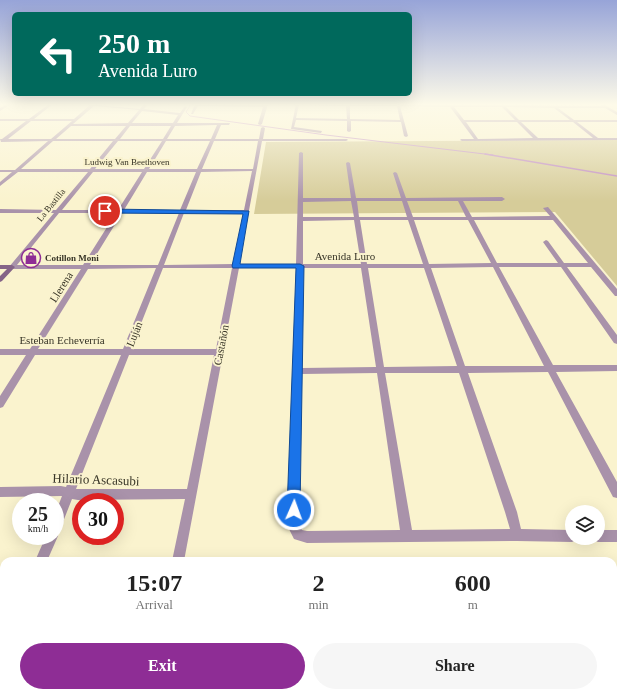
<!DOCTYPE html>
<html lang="en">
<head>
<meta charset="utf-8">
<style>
  :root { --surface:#fff; --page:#f6f6f6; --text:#222; --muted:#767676; --accent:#8e2d95 }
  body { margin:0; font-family:"Times New Roman",serif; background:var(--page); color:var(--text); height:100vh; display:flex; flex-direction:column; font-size:15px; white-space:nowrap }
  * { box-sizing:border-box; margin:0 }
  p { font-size:13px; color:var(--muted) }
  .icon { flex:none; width:22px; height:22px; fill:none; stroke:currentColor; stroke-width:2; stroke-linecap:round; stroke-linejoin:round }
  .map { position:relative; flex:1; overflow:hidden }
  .sheet { position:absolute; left:0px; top:557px; width:617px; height:140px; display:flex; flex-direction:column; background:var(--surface); border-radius:12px 12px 0 0; box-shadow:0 4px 16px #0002 }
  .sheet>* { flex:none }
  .banner { position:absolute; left:12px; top:12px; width:400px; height:84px; border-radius:6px; box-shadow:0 4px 16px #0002; background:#00695c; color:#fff; overflow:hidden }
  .controls { position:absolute; left:565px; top:505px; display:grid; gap:8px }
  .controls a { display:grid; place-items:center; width:40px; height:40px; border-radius:50%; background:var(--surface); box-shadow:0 4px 16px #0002; font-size:20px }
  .speed { position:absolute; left:12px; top:493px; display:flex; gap:8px; font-size:20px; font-weight:700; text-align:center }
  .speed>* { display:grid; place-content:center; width:52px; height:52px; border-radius:50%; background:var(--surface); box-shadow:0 4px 16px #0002; line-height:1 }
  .speed small { font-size:10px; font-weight:400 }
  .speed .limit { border:6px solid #d22; background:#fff; color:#111 }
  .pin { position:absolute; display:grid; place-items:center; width:34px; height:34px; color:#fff; margin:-17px; border:2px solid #fff; border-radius:50%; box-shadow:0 1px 4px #0007 }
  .me { position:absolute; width:44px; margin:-22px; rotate:2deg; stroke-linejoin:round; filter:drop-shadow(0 0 3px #0008) }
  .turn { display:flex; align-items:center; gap:14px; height:84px; padding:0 20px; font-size:18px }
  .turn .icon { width:52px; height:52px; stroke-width:2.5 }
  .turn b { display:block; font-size:28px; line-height:34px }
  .eta { display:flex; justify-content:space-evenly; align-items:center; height:68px; text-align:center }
  .eta b { font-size:24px; font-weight:800; line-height:28px }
  .button { display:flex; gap:8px; margin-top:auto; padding:8px 20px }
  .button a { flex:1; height:46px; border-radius:24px; background:var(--accent); color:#fff; font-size:16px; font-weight:800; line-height:46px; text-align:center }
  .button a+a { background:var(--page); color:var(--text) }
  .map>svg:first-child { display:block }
  .green { fill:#d6cc99 }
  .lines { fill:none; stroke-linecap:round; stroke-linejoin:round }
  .stream-far1 { stroke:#bf8bc1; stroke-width:1 }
  .stream { stroke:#bf8bc1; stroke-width:1.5 }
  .street { fill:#a992aa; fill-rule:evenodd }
  .secondary { fill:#856487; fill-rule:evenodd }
  .route { fill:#1a73e8; stroke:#114b97 }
  .labels { text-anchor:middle; stroke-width:4; stroke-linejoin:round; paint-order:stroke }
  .far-street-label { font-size:9px; fill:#373426; stroke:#faf3ce }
  .far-poi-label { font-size:9px; font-weight:bold; fill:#373426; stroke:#faf3ce; text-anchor:start }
  .street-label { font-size:11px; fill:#373426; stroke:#faf3ce }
  .near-street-label { font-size:13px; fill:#373426; stroke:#faf3ce }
</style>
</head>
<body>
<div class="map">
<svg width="617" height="697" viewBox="0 0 617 697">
  <rect width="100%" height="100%" fill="#faf3ce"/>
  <!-- green -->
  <path class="green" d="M617 140V286L555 212 254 214 266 142Z"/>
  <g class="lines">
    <!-- stream-far1 -->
    <path class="stream-far1" d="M191 104 186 112 190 116 326 135 493 155"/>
    <!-- stream -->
    <path class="stream" d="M485 154 617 176"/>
    <!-- street -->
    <path class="street" d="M7 104H11L0 111V108Z
      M49 104H53L34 119H74L90 105 87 104 140 109 144 104H148L144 109 180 113 185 106 187 107 177 123H230L229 125H221L215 139H259L261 128 263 127 265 128 263 139H347L348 140 346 141H262L239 264H296L299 153 301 152 303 153V198H351L346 163 348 162 350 163 356 198H401L393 173 395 172 397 173 406 198 502 197 505 199 502 201H463L472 217 550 216 543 208 548 207 617 289V296H615L591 267H567L617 335V344L614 343 561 267H499L553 365H617V371L556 372 617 482V498L613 497 548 372 468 373 517 512 521 529 572 530V538H577L576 540 572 542 517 541 307 543 294 539 287 525 296 268H239L184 561H172L185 499 78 500 72 499 59 532 56 533 58 536 47 561H35L46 536H55V514L62 496 0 497V487L61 486 66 487 121 355H35L3 407 0 408V396L26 355H0V349H30L81 269H12L9 267 54 213H0V209L56 210 88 172H18L0 186V182L12 172H0V170H15L48 141 1 142 0 139H2L26 121H0V119H29ZM94 106 139 110 128 123 73 124ZM142 111 178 115 173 123H132ZM31 121H72L51 139H8ZM217 125 211 139H167L175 126ZM71 126H126L115 139H56ZM130 126H171L163 139H120ZM53 141H113L90 169H21ZM118 141H162L144 169H95ZM166 141H210L197 169H149ZM214 141H258L253 169H202ZM252 171 244 210H186L201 172ZM93 172H142L118 210H62ZM147 172H196L180 210H124ZM351 201 354 217H303V202ZM357 201H402L407 217H359ZM407 201H458L466 217H413ZM59 213H116L83 265H17ZM122 213H179L158 265H90ZM184 213 243 214 233 264 164 265ZM354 220 361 264H303V221ZM360 220H408L423 264H367ZM414 220H468L491 263 429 264ZM474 220H553L588 263H564L548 241 546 240 543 242 558 263H497ZM493 267 544 366H465L431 268ZM156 268 123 349H38L88 269ZM163 268H232L216 349H131ZM303 268H361L376 367 302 368ZM368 268H424L457 366 384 367ZM129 355H214L187 489H76ZM377 373 400 530 307 531 302 530 299 524 302 374ZM385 373H459L505 512 510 529 412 530Z
      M195 104 264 105 268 104 262 124 260 125 258 124 263 107 198 106 193 114H191Z
      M296 104 500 105 499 104H503L504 105 602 106 599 104H603L617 112V115L605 108H558L574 120H617V122H577L598 138H617V140L462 141 460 140 461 139H474L450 107 400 106 408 136 406 137 404 136 401 122 351 121V131L349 132 347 131V121L296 120 294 127 322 131 321 133 291 129ZM299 105 346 106 347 119 296 118ZM350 106H397L400 120 350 119ZM454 107H502L515 120H464ZM506 107 554 108 570 120H519ZM466 122H517L533 138 478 139ZM521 122H573L593 138H538Z
      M598 530H617V542H598L594 540 593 538H598Z
      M4 642V663L0 665V644Z
      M147 693H161L160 697H146Z"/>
    <!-- secondary -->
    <path class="secondary" d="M0 265H12L15 267 2 281 0 282V276L7 269H0Z"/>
  </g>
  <!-- sky -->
  <linearGradient id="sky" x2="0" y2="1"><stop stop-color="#97a4d8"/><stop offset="0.52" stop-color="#fdfae9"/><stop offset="1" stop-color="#fdfae9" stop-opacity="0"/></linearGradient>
  <rect width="617" height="201" fill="url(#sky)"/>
  <!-- route -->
  <path class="route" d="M105 209 249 211 240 264H300L304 266 300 510 298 514 294 516 289 514 287 510 296 268H233L232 266 243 214 102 213V210Z"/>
  <!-- icons -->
  <defs>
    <g id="shop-ring" transform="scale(1)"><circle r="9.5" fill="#faf3ce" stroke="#8e2d95" stroke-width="1.5"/><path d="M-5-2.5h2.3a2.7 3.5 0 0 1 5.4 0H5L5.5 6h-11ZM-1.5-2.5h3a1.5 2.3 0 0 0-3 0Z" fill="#8e2d95"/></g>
  </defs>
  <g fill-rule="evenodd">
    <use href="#shop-ring" x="31" y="258"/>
  </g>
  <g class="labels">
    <!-- far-street labels -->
    <g class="far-street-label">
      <text x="127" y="165">Ludwig Van Beethoven</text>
      <text transform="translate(51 205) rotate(-51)" y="3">La Bastilla</text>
    </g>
    <!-- far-poi labels -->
    <g class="far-poi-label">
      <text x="45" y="261">Cotillon Moni</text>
    </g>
    <!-- street labels -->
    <g class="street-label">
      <text x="345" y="260">Avenida Luro</text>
      <text transform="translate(61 287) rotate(-58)" y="4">Llerena</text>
      <text transform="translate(134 334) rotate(-68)" y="4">Luján</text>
      <text x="62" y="344">Esteban Echeverría</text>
      <text transform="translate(221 345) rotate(-79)" y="4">Castañón</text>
    </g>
    <!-- near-street labels -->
    <g class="near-street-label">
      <text transform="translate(96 479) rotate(2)" y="5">Hilario Ascasubi</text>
    </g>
  </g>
</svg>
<div class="controls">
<a><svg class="icon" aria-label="layers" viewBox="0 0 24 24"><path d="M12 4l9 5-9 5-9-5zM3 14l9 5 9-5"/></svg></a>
</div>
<div class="speed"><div>25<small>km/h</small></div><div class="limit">30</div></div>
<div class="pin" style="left:105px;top:211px;background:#d93025"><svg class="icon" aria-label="arrive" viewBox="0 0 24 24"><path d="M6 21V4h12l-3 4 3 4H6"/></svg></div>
<svg class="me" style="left:294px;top:510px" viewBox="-20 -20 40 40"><circle r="17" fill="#1a73e8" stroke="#fff" stroke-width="3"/><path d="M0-11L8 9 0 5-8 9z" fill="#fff"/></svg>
<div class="banner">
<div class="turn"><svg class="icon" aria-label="left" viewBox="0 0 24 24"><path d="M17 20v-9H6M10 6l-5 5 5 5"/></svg><div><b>250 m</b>Avenida Luro</div></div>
</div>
<section class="sheet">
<div class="eta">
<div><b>15:07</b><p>Arrival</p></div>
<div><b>2</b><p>min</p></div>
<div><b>600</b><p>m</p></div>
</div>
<div class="button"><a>Exit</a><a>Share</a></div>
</section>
</div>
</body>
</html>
